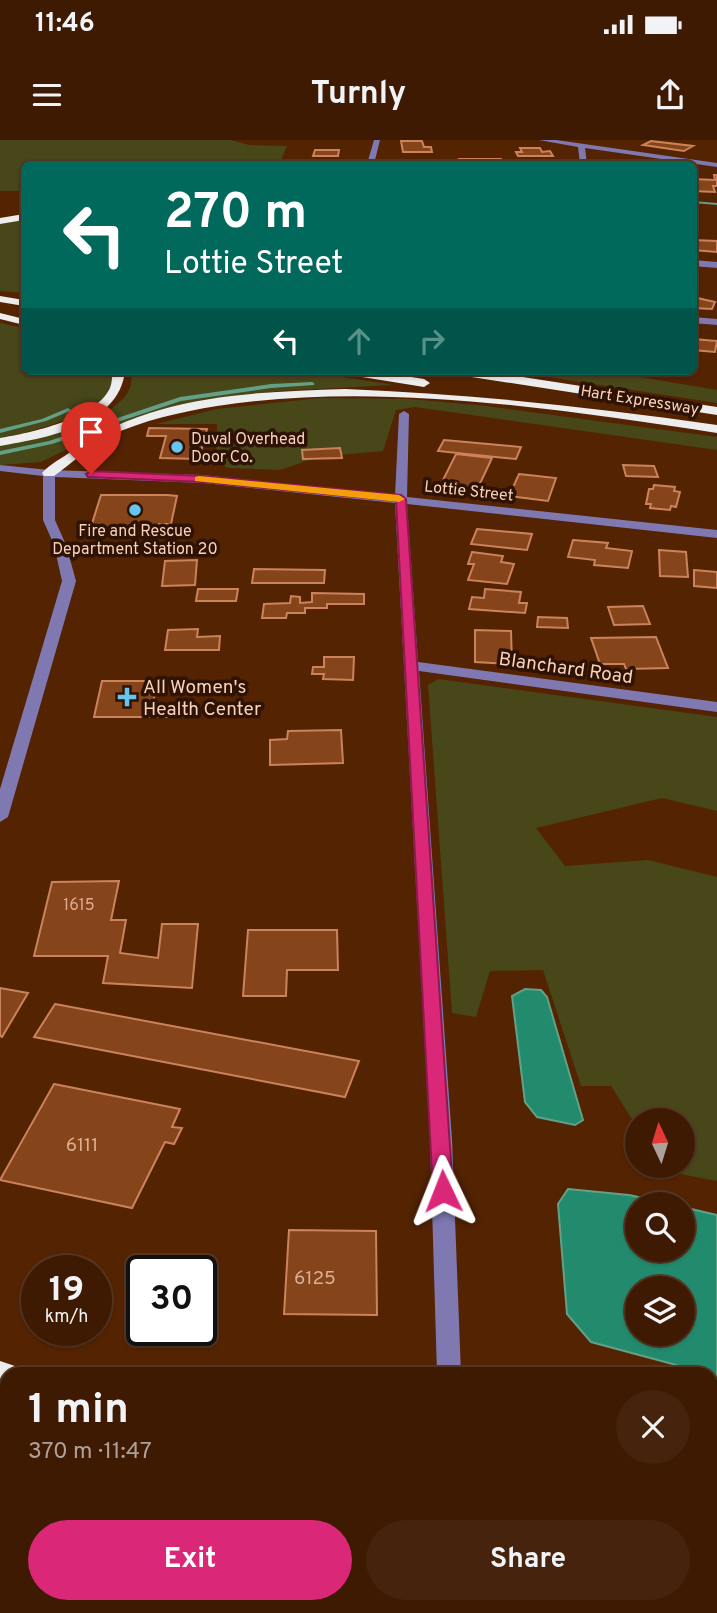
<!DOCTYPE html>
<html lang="en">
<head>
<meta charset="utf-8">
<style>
  :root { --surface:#3f1a02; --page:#46230c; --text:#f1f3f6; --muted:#ada199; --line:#583824; --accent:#db2777 }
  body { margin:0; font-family:Overpass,sans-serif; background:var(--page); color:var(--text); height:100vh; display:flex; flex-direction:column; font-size:26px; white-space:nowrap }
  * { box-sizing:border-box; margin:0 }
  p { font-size:23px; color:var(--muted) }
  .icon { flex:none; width:38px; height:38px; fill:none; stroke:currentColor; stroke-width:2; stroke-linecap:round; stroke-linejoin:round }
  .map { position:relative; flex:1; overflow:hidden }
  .side { position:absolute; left:0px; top:1227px; width:718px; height:247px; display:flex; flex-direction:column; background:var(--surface); border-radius:21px 21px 0 0; box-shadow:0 2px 5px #0004,0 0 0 2px var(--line) }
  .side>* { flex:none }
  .guide { position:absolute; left:21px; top:21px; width:676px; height:214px; border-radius:10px; box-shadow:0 2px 5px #0004,0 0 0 2px var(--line); background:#00695c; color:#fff; overflow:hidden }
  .needle { width:46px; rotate:356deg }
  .tools { position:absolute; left:625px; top:968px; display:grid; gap:14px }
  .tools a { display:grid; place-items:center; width:70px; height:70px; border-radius:50%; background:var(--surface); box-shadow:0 2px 5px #0004,0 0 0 2px var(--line); font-size:35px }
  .speed { position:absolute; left:21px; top:1115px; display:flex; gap:14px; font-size:35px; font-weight:700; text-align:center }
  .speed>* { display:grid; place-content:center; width:91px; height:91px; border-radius:50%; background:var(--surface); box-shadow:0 2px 5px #0004,0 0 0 2px var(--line); line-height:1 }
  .speed small { font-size:18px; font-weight:400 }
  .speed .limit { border:4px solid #111; border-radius:10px; background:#fff; color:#111 }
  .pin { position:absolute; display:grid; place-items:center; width:60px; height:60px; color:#fff; margin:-72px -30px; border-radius:50% 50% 50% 0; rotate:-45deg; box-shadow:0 0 7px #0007 }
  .pin .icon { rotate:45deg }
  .me { position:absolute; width:77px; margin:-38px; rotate:358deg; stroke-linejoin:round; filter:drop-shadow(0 0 5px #0008) }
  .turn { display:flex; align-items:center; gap:24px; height:147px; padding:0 28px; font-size:32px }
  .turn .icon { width:91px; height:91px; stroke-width:2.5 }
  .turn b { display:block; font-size:49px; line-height:60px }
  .lanes { display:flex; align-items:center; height:66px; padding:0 28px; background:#0003; justify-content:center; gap:35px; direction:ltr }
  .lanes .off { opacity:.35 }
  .round { display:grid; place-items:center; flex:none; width:74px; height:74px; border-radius:37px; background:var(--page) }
  .head { display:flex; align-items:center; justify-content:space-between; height:119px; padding:0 28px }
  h1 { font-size:42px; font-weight:700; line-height:52px }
  .cta { display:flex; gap:14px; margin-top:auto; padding:14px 28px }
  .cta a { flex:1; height:80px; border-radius:42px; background:var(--accent); color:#fff; font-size:28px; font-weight:700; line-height:80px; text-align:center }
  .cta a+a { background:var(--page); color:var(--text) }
  .status { display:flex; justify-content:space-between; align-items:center; height:49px; padding:0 35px; background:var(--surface); direction:ltr }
  .status svg { height:19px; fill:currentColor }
  header { display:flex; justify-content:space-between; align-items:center; height:91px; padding:0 28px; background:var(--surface); font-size:32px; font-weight:700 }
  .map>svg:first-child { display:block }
  .green { fill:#47471a }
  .water { fill:#238b6d; stroke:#63a085; stroke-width:2; fill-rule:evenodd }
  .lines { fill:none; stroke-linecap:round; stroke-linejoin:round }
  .stream { fill:#63a085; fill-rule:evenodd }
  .building { fill:#85441a; stroke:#cb835b; stroke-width:2 }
  .minor { fill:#8079b1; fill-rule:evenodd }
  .highway { fill:#ededed; fill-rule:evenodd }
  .route { fill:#db2777; stroke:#8e194d; stroke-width:2 }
  .slow { fill:#f59e0b }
  .poi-dot { fill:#66c4ef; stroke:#2e1203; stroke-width:2.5 }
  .labels { text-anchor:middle; stroke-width:7; stroke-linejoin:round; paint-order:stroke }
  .far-street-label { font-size:16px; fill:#f9d2bd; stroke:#2e1203 }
  .far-poi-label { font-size:16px; fill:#f9d2bd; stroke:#2e1203; text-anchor:start }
  .number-label { font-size:16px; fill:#dcae94 }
  .street-label { font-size:19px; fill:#f9d2bd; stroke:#2e1203 }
  .poi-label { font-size:19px; fill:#f9d2bd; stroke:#2e1203; text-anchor:start }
  .near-number-label { font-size:19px; fill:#dcae94 }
</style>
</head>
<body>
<div class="status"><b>11:46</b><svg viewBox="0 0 49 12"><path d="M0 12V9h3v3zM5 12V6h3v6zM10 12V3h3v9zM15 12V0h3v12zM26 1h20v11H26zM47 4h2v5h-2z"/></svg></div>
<header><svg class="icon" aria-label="menu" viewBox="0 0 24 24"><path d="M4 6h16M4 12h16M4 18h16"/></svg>Turnly<svg class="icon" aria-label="share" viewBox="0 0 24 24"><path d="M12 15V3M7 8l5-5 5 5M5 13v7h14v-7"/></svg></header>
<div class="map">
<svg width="717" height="1473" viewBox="0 0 717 1473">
  <rect width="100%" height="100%" fill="#542302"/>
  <!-- green -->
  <path class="green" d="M0 0H231L249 5 287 6 279 24H24V51H0Z
    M24 79V153L0 151V83Z
    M0 183 24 188V231H110C129 270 24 294 0 298Z
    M130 231H303L394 245 279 251 196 262 119 284 41 322 0 325V306C29 299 146 277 130 231Z
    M509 231H605L717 250V263Z
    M320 258 410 259 486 266 717 297V310L415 267 396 270 383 311 318 317 280 330 228 328 216 322 217 284H156L217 269Z
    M438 539 717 577V671L662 658 536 688 565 726 648 720 717 737V1041L664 1031 661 1026H682V980H637V987L611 946H581L543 830 490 831 476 877 452 873 428 545Z"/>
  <!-- water -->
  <path class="water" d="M525 849 541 850 547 857 583 980 575 985 537 977 525 962 512 856Z
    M568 1049 629 1055 670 1064H637V1110H682L683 1067 717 1075V1236L591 1202 567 1174 558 1064ZM637 1148H682V1194H637Z"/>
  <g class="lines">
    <!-- stream -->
    <path class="stream" d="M693 61 717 63V65L693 63Z
      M312 242 314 243V245L271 248 181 261 52 304 0 315V311L49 301 180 257 271 244Z
      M68 268 71 270 70 271 46 281 0 293V289L42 279Z"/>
  </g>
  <!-- building -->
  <path class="building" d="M401 1H422L424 7H431L432 12H403Z
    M651 1 693 6 684 11 643 5Z
    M520 8H540L542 12 550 11 553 16H518L516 12H522Z
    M315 10H339L338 16H313Z
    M459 19H501L502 23 472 24 460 23Z
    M714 35H717V46H713L715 52 693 51V39L715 40Z
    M693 100 717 101V112L693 110Z
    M693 157 715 162 712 169 693 168Z
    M693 199 717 201 715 212 693 210Z
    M149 288 207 289 199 319 160 318 166 296H147Z
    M444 300 521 307 516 319 438 311Z
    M340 308 342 318 303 319 302 310Z
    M456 314 492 318 477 350 471 349 470 352 443 349 445 346H440Z
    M623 325 654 326 658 337 626 336Z
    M519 334 556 338 548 361 509 356Z
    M654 345 675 347 674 351 680 352 676 367 671 366 670 370 650 368 651 364H646L649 349H653Z
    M101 355H167L177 356 171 384H159L156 393H89Z
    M477 389 532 394 527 410 471 404Z
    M573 400 608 403 606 408 632 411 628 428 594 425 595 420 568 417Z
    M659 410 686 412 688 437 660 436Z
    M472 412 503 416 501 422 514 424 507 444 468 440 474 424H468Z
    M197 420 195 445 162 446 165 421Z
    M254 429 325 430 324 443H252Z
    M694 430 717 432V448L694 446Z
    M198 449H238L236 461H196Z
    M485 449 521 452 519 463H527L525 473 469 469 472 457 484 458Z
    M312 453 364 454V464H327V468H305V473H287L286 478H262L264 464 290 463 291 456 300 457V463L312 462Z
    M643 466 650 484 614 485 608 467Z
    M538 477 567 478 568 488 537 487Z
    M198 489 197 497 220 496 219 510H165L168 490Z
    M475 490 511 491 512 524 475 522Z
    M656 497 668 528 626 529 624 524H600L591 498Z
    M324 517H354L353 540 323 539 324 534H312L313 527H324Z
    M102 541H157L153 564H185L183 577H94Z
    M341 590 343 623 270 625V600L287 599 288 591Z
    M119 741 111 780H126L120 813 158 818 162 784H198L192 848 103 843 108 816H34L52 742Z
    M248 790H337L338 830H287L286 856H243Z
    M0 848 28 853 2 897 0 896Z
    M55 864 359 921 345 957 34 897Z
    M54 944 180 969 172 987 182 988 174 1004 165 1002 132 1068 0 1040Z
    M289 1090 376 1091 377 1175 284 1174Z"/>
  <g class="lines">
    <!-- minor -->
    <path class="minor" d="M374 0H380L374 24H367Z
      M539 0H556L717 23V27L585 8 587 24H580L578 7Z
      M693 120 717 122V128L693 126Z
      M693 177 717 179V185L693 183Z
      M404 271 409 274 407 357 717 390V398L407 364 418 522 717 562V572L419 531 452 1000 461 1234H437L430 1000 395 363 203 343 55 337V380L66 405 76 441 8 677 0 682V649L62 441 54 405 43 380V336L0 331V325L49 330 203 335 395 356 399 274Z
      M444 1466H472L473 1473H445Z"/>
    <!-- highway -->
    <path class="highway" d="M24 74V80L0 84V78Z
      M0 156 24 160V166L0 162Z
      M0 173 24 179V185L0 179Z
      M113 231H125C119 286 45 298 0 306V298C30 293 96 279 110 248 112 243 112 236 113 231Z
      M344 231H373L424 239 430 243 424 247 350 235Z
      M453 231H483L717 267V275L459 235Z
      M345 249C470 254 593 267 717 285V293C558 269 377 241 217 266 181 272 143 280 110 296 90 306 72 323 54 336H44L42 333C50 324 62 318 72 311 151 255 251 252 345 249Z
      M0 1221 18 1227 21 1234H7V1249L0 1247Z
      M0 1319 7 1321V1351L0 1349Z
      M710 1449 717 1451V1473H696L693 1466H710Z"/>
  </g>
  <!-- route -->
  <path class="route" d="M91 331 203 336 401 355 406 359 453 1051 450 1057 443 1059 435 1057 433 1051 396 361 203 342 88 337 86 334Z"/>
  <!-- slow -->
  <path class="slow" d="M199 336 399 355 405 359 399 362 195 341V337Z"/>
  <!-- markers -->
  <g class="poi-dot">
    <circle cx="177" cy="307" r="7"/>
    <circle cx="135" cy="370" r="7"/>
    <path d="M123.5 546.5h7v7h7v7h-7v7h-7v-7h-7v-7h7z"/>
  </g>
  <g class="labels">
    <!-- far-street labels -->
    <g class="far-street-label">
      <text transform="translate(640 259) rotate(9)" y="6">Hart Expressway</text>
      <text transform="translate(469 350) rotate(6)" y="6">Lottie Street</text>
    </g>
    <!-- far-poi labels -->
    <g class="far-poi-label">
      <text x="191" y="304">Duval Overhead<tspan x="191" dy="18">Door Co.</tspan></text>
      <text x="135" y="396" text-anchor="middle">Fire and Rescue<tspan x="135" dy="18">Department Station 20</tspan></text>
    </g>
    <!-- number labels -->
    <g class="number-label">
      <text x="79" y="770">1615</text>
    </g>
    <!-- street labels -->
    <g class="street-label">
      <text transform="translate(566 527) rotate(8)" y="7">Blanchard Road</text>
    </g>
    <!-- poi labels -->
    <g class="poi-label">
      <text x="143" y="553">All Women's<tspan x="143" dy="22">Health Center</tspan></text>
    </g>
    <!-- near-number labels -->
    <g class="near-number-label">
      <text x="82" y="1011">6111</text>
      <text x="315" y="1144">6125</text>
    </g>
  </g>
</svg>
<div class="tools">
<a><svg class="needle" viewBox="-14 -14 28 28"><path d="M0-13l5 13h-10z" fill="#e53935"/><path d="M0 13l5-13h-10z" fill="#ada199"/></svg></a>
<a><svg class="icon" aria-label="search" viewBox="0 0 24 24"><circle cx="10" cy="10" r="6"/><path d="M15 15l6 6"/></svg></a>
<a><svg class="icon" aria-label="layers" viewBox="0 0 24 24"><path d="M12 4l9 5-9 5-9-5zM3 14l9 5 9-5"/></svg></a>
</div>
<div class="speed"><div>19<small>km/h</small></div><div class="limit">30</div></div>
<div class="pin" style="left:91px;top:334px;background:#d93025"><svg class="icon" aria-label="arrive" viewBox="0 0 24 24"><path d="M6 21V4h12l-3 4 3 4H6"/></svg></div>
<svg class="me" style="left:443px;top:1051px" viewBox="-20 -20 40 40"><path d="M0-17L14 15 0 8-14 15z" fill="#db2777" stroke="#fff" stroke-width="4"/></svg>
<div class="guide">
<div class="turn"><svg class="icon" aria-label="left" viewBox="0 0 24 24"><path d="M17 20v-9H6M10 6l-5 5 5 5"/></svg><div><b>270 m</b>Lottie Street</div></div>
<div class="lanes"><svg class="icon" aria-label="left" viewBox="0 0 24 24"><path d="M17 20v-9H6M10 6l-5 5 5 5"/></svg><svg class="icon off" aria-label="ahead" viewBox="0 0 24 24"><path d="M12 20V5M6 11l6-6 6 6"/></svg><svg class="icon off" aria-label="right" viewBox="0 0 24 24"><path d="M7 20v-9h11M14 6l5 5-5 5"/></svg></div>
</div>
<section class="side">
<div class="head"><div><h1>1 min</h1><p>370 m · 11:47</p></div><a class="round"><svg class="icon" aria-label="close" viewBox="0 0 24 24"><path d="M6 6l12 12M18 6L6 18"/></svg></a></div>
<div class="cta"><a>Exit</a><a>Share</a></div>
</section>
</div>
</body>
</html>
